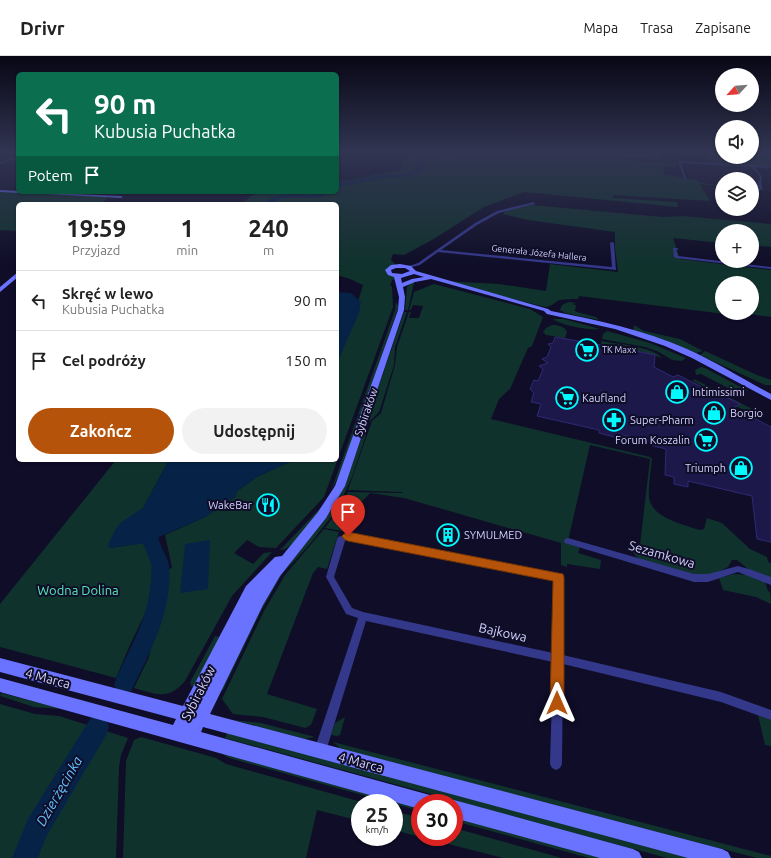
<!DOCTYPE html>
<html lang="pl">
<head>
<meta charset="utf-8">
<style>
  :root { --surface:#fff; --page:#f2f2f2; --text:#222; --muted:#767676; --line:#e0e0e0; --accent:#b45309 }
  body { margin:0; font-family:Ubuntu,sans-serif; background:var(--page); color:var(--text); height:100vh; display:flex; flex-direction:column; font-size:15px; white-space:nowrap }
  * { box-sizing:border-box; margin:0 }
  p { font-size:13px; color:var(--muted) }
  .icon { flex:none; width:22px; height:22px; fill:none; stroke:currentColor; stroke-width:2; stroke-linecap:round; stroke-linejoin:round }
  .map { position:relative; flex:1; overflow:hidden }
  .sheet { position:absolute; left:16px; top:146px; width:323px; height:260px; display:flex; flex-direction:column; background:var(--surface); border-radius:6px; box-shadow:0 1px 3px #0004 }
  .sheet>* { flex:none }
  .hud { position:absolute; left:16px; top:16px; width:323px; height:122px; border-radius:6px; box-shadow:0 1px 3px #0004; background:#0b6e4f; color:#fff; overflow:hidden }
  .needle { width:26px; rotate:244deg }
  .buttons { position:absolute; left:715px; top:12px; display:grid; gap:8px }
  .buttons a { display:grid; place-items:center; width:44px; height:44px; border-radius:50%; background:var(--surface); box-shadow:0 1px 3px #0004; font-size:20px }
  .speed { position:absolute; left:351px; top:738px; display:flex; gap:8px; font-size:20px; font-weight:700; text-align:center }
  .speed>* { display:grid; place-content:center; width:52px; height:52px; border-radius:50%; background:var(--surface); box-shadow:0 1px 3px #0004; line-height:1 }
  .speed small { font-size:10px; font-weight:400 }
  .speed .limit { border:6px solid #d22; background:#fff; color:#111 }
  .pin { position:absolute; display:grid; place-items:center; width:34px; height:34px; color:#fff; margin:-41px -17px; border-radius:50% 50% 50% 0; rotate:-45deg; box-shadow:0 0 4px #0007 }
  .pin .icon { rotate:45deg }
  .me { position:absolute; width:44px; margin:-22px; rotate:0deg; stroke-linejoin:round; filter:drop-shadow(0 0 3px #0008) }
  .turn { display:flex; align-items:center; gap:14px; height:84px; padding:0 12px; font-size:18px }
  .turn .icon { width:52px; height:52px; stroke-width:2.5 }
  .turn b { display:block; font-size:28px; line-height:34px }
  .then { display:flex; align-items:center; height:38px; padding:0 12px; background:#0003; gap:8px; font-size:15px }
  .eta { display:flex; justify-content:space-evenly; align-items:center; height:68px; text-align:center }
  .eta b { font-size:24px; font-weight:600; line-height:28px }
  .primary-button { display:flex; gap:8px; margin-top:auto; padding:8px 12px }
  .primary-button a { flex:1; height:46px; border-radius:24px; background:var(--accent); color:#fff; font-size:16px; font-weight:600; line-height:46px; text-align:center }
  .primary-button a+a { background:var(--page); color:var(--text) }
  ul { padding:0; list-style:none }
  li { display:flex; align-items:center; gap:12px; height:60px; padding:0 12px; border-top:1px solid var(--line) }
  li div { flex:1 }
  li b { display:block; font-size:15px }
  li em { font-style:normal }
  header { display:flex; align-items:center; gap:24px; box-sizing:border-box; height:56px; padding:0 20px; background:var(--surface); border-bottom:1px solid var(--line) }
  header strong { font-size:19px }
  nav { display:flex; gap:22px; margin-inline-start:auto; font-size:14px }
  .map>svg:first-child { display:block }
  .green { fill:#10322d; fill-rule:evenodd }
  .water { fill:#062347 }
  .lines { fill:none; stroke-linecap:round; stroke-linejoin:round }
  .river { fill:#062347; fill-rule:evenodd }
  .building { fill:#1d184a; stroke:#312877 }
  .street { fill:#34388a; fill-rule:evenodd }
  .secondary { fill:#6a73ff; fill-rule:evenodd }
  .route { fill:#b45309; stroke:#753606 }
  .labels { text-anchor:middle; stroke-width:4; stroke-linejoin:round; paint-order:stroke }
  .far-street-label { font-size:9px; fill:#d4d3ff; stroke:#0f0d27 }
  .far-poi-label { font-size:9px; fill:#d4d3ff; stroke:#0f0d27; text-anchor:start }
  .poi-label { font-size:11px; fill:#d4d3ff; stroke:#0f0d27; text-anchor:start }
  .street-label { font-size:11px; fill:#d4d3ff; stroke:#0f0d27 }
  .near-street-label { font-size:13px; fill:#d4d3ff; stroke:#0f0d27 }
  .near-park-label { font-size:13px; fill:#55e9b8; stroke:#0f0d27 }
  .near-water-label { font-size:14px; font-style:italic; fill:#61c3ff; stroke:#0f0d27 }
</style>
</head>
<body>
<header>
<strong>Drivr</strong>
<nav><a>Mapa</a><a>Trasa</a><a>Zapisane</a></nav>
</header>
<div class="map">
<svg width="771" height="802" viewBox="0 0 771 802">
  <rect width="100%" height="100%" fill="#0f0d27"/>
  <!-- green -->
  <path class="green" d="M413 97 454 98 456 97H660L661 103 664 104 625 102 623 104 676 107 677 111 663 110 665 115H662L665 119C677 120 685 123 697 124L698 126 722 130 700 128 710 145 613 139V142L677 146 678 151 524 136 484 151 432 184 404 199 393 198 391 204 396 209 387 213 396 223 392 224 390 230H392L393 251 324 441 276 492 259 491 247 484 234 497 253 508 264 497 272 496 232 540 185 625C168 645 156 638 134 632L149 601 166 516 172 511 165 479 205 461 235 441 237 435 257 421 294 404H337V307L346 285 363 229 350 223 337 219V148H241L251 140 264 136H337V126L401 114 403 104Z
    M684 97H722V101H752V97H771V110L714 107 705 99 685 100Z
    M0 136 106 141V144L100 148H18V175L0 174Z
    M532 149 663 161 682 160 771 168V191L752 189V175H722V187L673 182 680 203 771 214V261L748 258 749 261 579 240 578 243C572 243 566 243 560 244 554 246 552 251 545 251L443 225 499 228 546 235 550 208 618 216 615 191V176L528 164 503 158 506 155ZM722 227H752V257H722Z
    M412 226 414 227 408 254H405L407 231Z
    M434 228 530 253 543 261 532 290 528 292 510 333 499 343 491 363 650 401 652 403C651 415 648 429 649 441 651 462 683 468 699 474L704 473 707 462 722 467 750 493 767 501 768 506 771 507V522L748 513 737 504H732L728 511 711 519 700 520 640 504C633 498 632 496 633 487L640 489 650 403 590 389 568 485 580 492 578 497 601 504 600 513 567 508V511L561 509V487L404 442 370 437 357 451 349 476 325 472 339 453 348 436 402 437V436L348 434 372 365 381 357 395 309 397 291 409 256H411L409 262H419L423 250 413 249 411 254H409L414 236Z
    M396 246 399 251 397 255 342 413 331 435 395 254Z
    M568 246 577 247 572 248 576 249 575 255 577 256 596 261 599 264 565 257 560 254 562 249Z
    M404 256H407L395 291 394 309 379 356 370 365H367Z
    M553 263H564L600 273C591 275 560 269 553 263Z
    M552 269C557 269 565 270 567 276L565 282 546 279 543 276 546 272Z
    M634 269 644 275 680 283 703 295 696 297 664 284 633 274Z
    M607 275 650 287 686 302 682 305 672 304 659 296 645 291 602 283 603 278Z
    M601 285C616 288 652 290 662 302L630 292 601 288Z
    M705 295 757 319 771 324V329H765L700 299Z
    M701 311 705 312 748 335 730 333 701 318 696 319 695 314Z
    M694 323 752 353 753 355H748L737 351 739 348 693 325Z
    M363 378 366 379 352 421 341 445 331 461 310 488 282 518 261 555 223 634 219 637 265 538 327 460 342 435Z
    M116 404H169L143 452 132 461 110 492 145 487 153 510 149 549 130 589 116 622 0 591V548Z
    M324 448C316 459 293 495 280 494Z
    M324 473 339 476 327 513 318 511 313 517 267 638 317 653 311 669 305 672 263 661 233 658 222 643 264 555 285 519Z
    M734 518 750 519 765 526 768 535 770 536 771 548 756 541 723 534 719 522Z
    M215 580 220 581 194 631 191 630 190 626Z
    M1 637 9 639 62 653 34 651 0 640Z
    M0 648 35 658 59 660 128 682 121 699 119 711 116 802H0Z
    M758 659 771 664V690L765 689Z
    M345 661 340 679 337 680 331 679 335 667Z
    M233 664 261 667 315 681 305 683Z
    M227 677 691 802H667L225 682Z
    M141 681 216 702 226 708 365 747H360V765L317 754 306 802H123L126 705 134 684Z
    M333 686 771 800V802H757L341 693Z
    M219 696 420 752V755L229 702Z
    M394 755 420 762V781L394 774Z
    M454 761 603 802H589L454 765Z
    M454 772 562 802H503L421 781H454Z"/>
  <!-- water -->
  <path class="water" d="M337 236 351 237 361 246 359 257 337 307Z
    M169 404H294L257 421 237 435 235 441 205 461 145 487 110 492 108 489 115 474 120 467 143 452Z
    M210 484 208 533 180 537 185 488Z"/>
  <g class="lines">
    <!-- river -->
    <path class="river" d="M420 97H434L428 99 435 103 422 107 425 109 423 113 412 120 379 123 337 131V127L379 119 409 117 418 111 419 110 414 106 415 105 427 102 420 99Z
      M322 136 329 137C318 145 298 141 285 142 277 143 272 148 264 148 278 131 304 143 322 136Z
      M148 462 154 464C157 470 157 477 159 484 161 493 168 501 169 510 173 554 150 597 131 635L124 638 117 635 114 628C129 592 148 565 151 524 151 519 152 513 151 508 148 495 135 477 142 464Z
      M98 660 106 663 109 671 106 679 46 781 38 802H12L28 763 90 663Z"/>
  </g>
  <!-- building -->
  <path class="building" d="M555 281 618 292V291L655 299 654 311 673 321 678 319 706 333H708L720 339H722L740 348 734 352 771 371V486L757 483 752 440 688 425V431L674 428V421L665 419 666 393 650 389 651 386 619 378 618 382 599 377V374L537 360 541 348 531 346 534 337 530 333 534 324 538 325 543 313 539 310 548 307 542 303 547 301 551 291 548 288 553 287Z
    M444 472 454 474 452 487 441 485Z"/>
  <g class="lines">
    <!-- street -->
    <path class="street" d="M18 100V102L0 108V106Z
      M678 105 771 110V112L754 111 761 119 762 123 761 127 763 133 761 134 759 133 757 127 760 123 759 119 751 111 681 107 686 122 685 123 684 122Z
      M534 146 535 148 499 157 477 169 441 194 612 211 610 187 612 186 614 187 616 214 438 196 420 209 408 212 406 211 418 207 475 167 497 155Z
      M673 192H677L679 193 676 194 678 200 771 211V213L676 202 674 201Z
      M347 478 562 518 563 521V599L721 636 771 654V664L721 646 563 608 562 708 560 712 556 714 552 712 550 708 553 606 366 565 326 695 324 699 320 701 316 699 314 695 358 562 346 558 326 521 337 483 338 481ZM347 484 555 524 553 597 363 556 352 552 334 521 345 485Z
      M568 482 694 518H708L738 510 752 514 771 521V529L738 516 708 526H694L565 487 564 485 565 483Z"/>
    <!-- secondary -->
    <path class="secondary" d="M0 134 18 135 20 136 18 137 0 136Z
      M24 136 121 140 123 141 121 142 26 137Z
      M400 208 411 210 416 215 548 253 551 255C597 264 644 274 687 293 716 306 743 323 771 338V344L692 302 665 290 615 273 547 258 544 255 431 223 415 226 403 231 405 241 404 254 345 430 326 462 280 520 263 549 210 658 722 793 728 796 731 802H688L203 671 201 676 437 741 440 747H420V753L0 636V622L173 669 176 663 0 616V602L183 650 246 530 275 501 282 500 318 456 335 430 398 254 399 241 394 221 388 219 385 214 391 209ZM396 212H405L410 215 402 218 392 217 391 214ZM414 218 424 221 412 223 402 227 401 222Z
      M18 216V221L0 236V231Z
      M454 744 633 793 639 796 642 802H600L454 762V747H448Z"/>
  </g>
  <!-- sky -->
  <linearGradient id="sky" x2="0" y2="1"><stop stop-color="#080715"/><stop offset="0.46" stop-color="#313552"/><stop offset="1" stop-color="#313552" stop-opacity="0"/></linearGradient>
  <rect width="771" height="209" fill="url(#sky)"/>
  <!-- route -->
  <path class="route" d="M348 476 563 518 564 521V647L562 652 557 654 552 652 550 647 553 525 348 485 344 483 342 480 344 478Z"/>
  <!-- icons -->
  <defs>
    <g id="supermarket-ring" transform="scale(1.15)"><circle r="9.5" fill="#0f0d27" stroke="#00fafe" stroke-width="1.5"/><path d="M-6-5.5h2.5l.6 2H6L4.5 2H-2.5L-4.4-4H-6ZM-1.5 3.2a1.3 1.3 0 1 0 .1 0ZM3 3.2a1.3 1.3 0 1 0 .1 0Z" fill="#00fafe"/></g>
    <g id="shop-ring" transform="scale(1.15)"><circle r="9.5" fill="#0f0d27" stroke="#00fafe" stroke-width="1.5"/><path d="M-5-2.5h2.3a2.7 3.5 0 0 1 5.4 0H5L5.5 6h-11ZM-1.5-2.5h3a1.5 2.3 0 0 0-3 0Z" fill="#00fafe"/></g>
    <g id="pharmacy-ring" transform="scale(1.15)"><circle r="9.5" fill="#0f0d27" stroke="#00fafe" stroke-width="1.5"/><path d="M-2-6h4v4h4v4h-4v4h-4v-4h-4v-4h4Z" fill="#00fafe"/></g>
    <g id="restaurant-ring" transform="scale(1.15)"><circle r="9.5" fill="#0f0d27" stroke="#00fafe" stroke-width="1.5"/><path d="M-5-6h1v4h1v-4h1v4h1v-4h1v5L-1.5 .5V6h-2V.5L-5-1ZM5-6V6H3V1.5H1.5Q1.5-4 5-6Z" fill="#00fafe"/></g>
    <g id="building-ring" transform="scale(1.15)"><circle r="9.5" fill="#0f0d27" stroke="#00fafe" stroke-width="1.5"/><path d="M-4-6H4V6H1V3H-1V6H-4ZM-2.5-4.3h1.7v1.8h-1.7ZM.8-4.3h1.7v1.8H.8ZM-2.5-1h1.7V.8h-1.7ZM.8-1h1.7V.8H.8Z" fill="#00fafe"/></g>
  </defs>
  <g fill-rule="evenodd">
    <use href="#supermarket-ring" x="587" y="294"/>
    <use href="#shop-ring" x="677" y="336"/>
    <use href="#supermarket-ring" x="567" y="342"/>
    <use href="#shop-ring" x="714" y="357"/>
    <use href="#pharmacy-ring" x="614" y="364"/>
    <use href="#supermarket-ring" x="706" y="384"/>
    <use href="#shop-ring" x="741" y="412"/>
    <use href="#restaurant-ring" x="268" y="449"/>
    <use href="#building-ring" x="448" y="479"/>
  </g>
  <g class="labels">
    <!-- far-street labels -->
    <g class="far-street-label">
      <text transform="translate(539 197) rotate(6)" y="3">Generała Józefa Hallera</text>
    </g>
    <!-- far-poi labels -->
    <g class="far-poi-label">
      <text x="602" y="297">TK Maxx</text>
    </g>
    <!-- poi labels -->
    <g class="poi-label">
      <text x="692" y="340">Intimissimi</text>
      <text x="582" y="346">Kaufland</text>
      <text x="730" y="361">Borgio</text>
      <text x="630" y="368">Super-Pharm</text>
      <text x="690" y="388" text-anchor="end">Forum Koszalin</text>
      <text x="726" y="416" text-anchor="end">Triumph</text>
      <text x="252" y="453" text-anchor="end">WakeBar</text>
      <text x="464" y="483">SYMULMED</text>
    </g>
    <!-- street labels -->
    <g class="street-label">
      <text transform="translate(366 356) rotate(-71)" y="4">Sybiraków</text>
    </g>
    <!-- near-street labels -->
    <g class="near-street-label">
      <text transform="translate(662 498) rotate(16)" y="5">Sezamkowa</text>
      <text transform="translate(503 576) rotate(12)" y="5">Bajkowa</text>
      <text transform="translate(48 622) rotate(15)" y="5">4 Marca</text>
      <text transform="translate(198 637) rotate(-63)" y="5">Sybiraków</text>
      <text transform="translate(361 706) rotate(15)" y="5">4 Marca</text>
    </g>
    <!-- near-park labels -->
    <g class="near-park-label">
      <text x="78" y="539">Wodna Dolina</text>
    </g>
    <!-- near-water labels -->
    <g class="near-water-label">
      <text transform="translate(59 735) rotate(-60)" y="5">Dzierżęcinka</text>
    </g>
  </g>
</svg>
<div class="buttons">
<a><svg class="needle" viewBox="-14 -14 28 28"><path d="M0-13l5 13h-10z" fill="#e53935"/><path d="M0 13l5-13h-10z" fill="#767676"/></svg></a>
<a><svg class="icon" aria-label="sound" viewBox="0 0 24 24"><path d="M4 9h4l5-4v14l-5-4H4zM17 9q2 3 0 6"/></svg></a>
<a><svg class="icon" aria-label="layers" viewBox="0 0 24 24"><path d="M12 4l9 5-9 5-9-5zM3 14l9 5 9-5"/></svg></a>
<a>+</a>
<a>−</a>
</div>
<div class="speed"><div>25<small>km/h</small></div><div class="limit">30</div></div>
<div class="pin" style="left:348px;top:480px;background:#d93025"><svg class="icon" aria-label="arrive" viewBox="0 0 24 24"><path d="M6 21V4h12l-3 4 3 4H6"/></svg></div>
<svg class="me" style="left:557px;top:647px" viewBox="-20 -20 40 40"><path d="M0-17L14 15 0 8-14 15z" fill="#b45309" stroke="#fff" stroke-width="4"/></svg>
<div class="hud">
<div class="turn"><svg class="icon" aria-label="left" viewBox="0 0 24 24"><path d="M17 20v-9H6M10 6l-5 5 5 5"/></svg><div><b>90 m</b>Kubusia Puchatka</div></div>
<div class="then">Potem<svg class="icon" aria-label="arrive" viewBox="0 0 24 24"><path d="M6 21V4h12l-3 4 3 4H6"/></svg></div>
</div>
<section class="sheet">
<div class="eta">
<div><b>19:59</b><p>Przyjazd</p></div>
<div><b>1</b><p>min</p></div>
<div><b>240</b><p>m</p></div>
</div>
<ul>
<li><svg class="icon" aria-label="left" viewBox="0 0 24 24"><path d="M17 20v-9H6M10 6l-5 5 5 5"/></svg><div><b>Skręć w lewo</b><p>Kubusia Puchatka</p></div><em>90 m</em></li>
<li><svg class="icon" aria-label="arrive" viewBox="0 0 24 24"><path d="M6 21V4h12l-3 4 3 4H6"/></svg><div><b>Cel podróży</b></div><em>150 m</em></li>
</ul>
<div class="primary-button"><a>Zakończ</a><a>Udostępnij</a></div>
</section>
</div>
</body>
</html>
